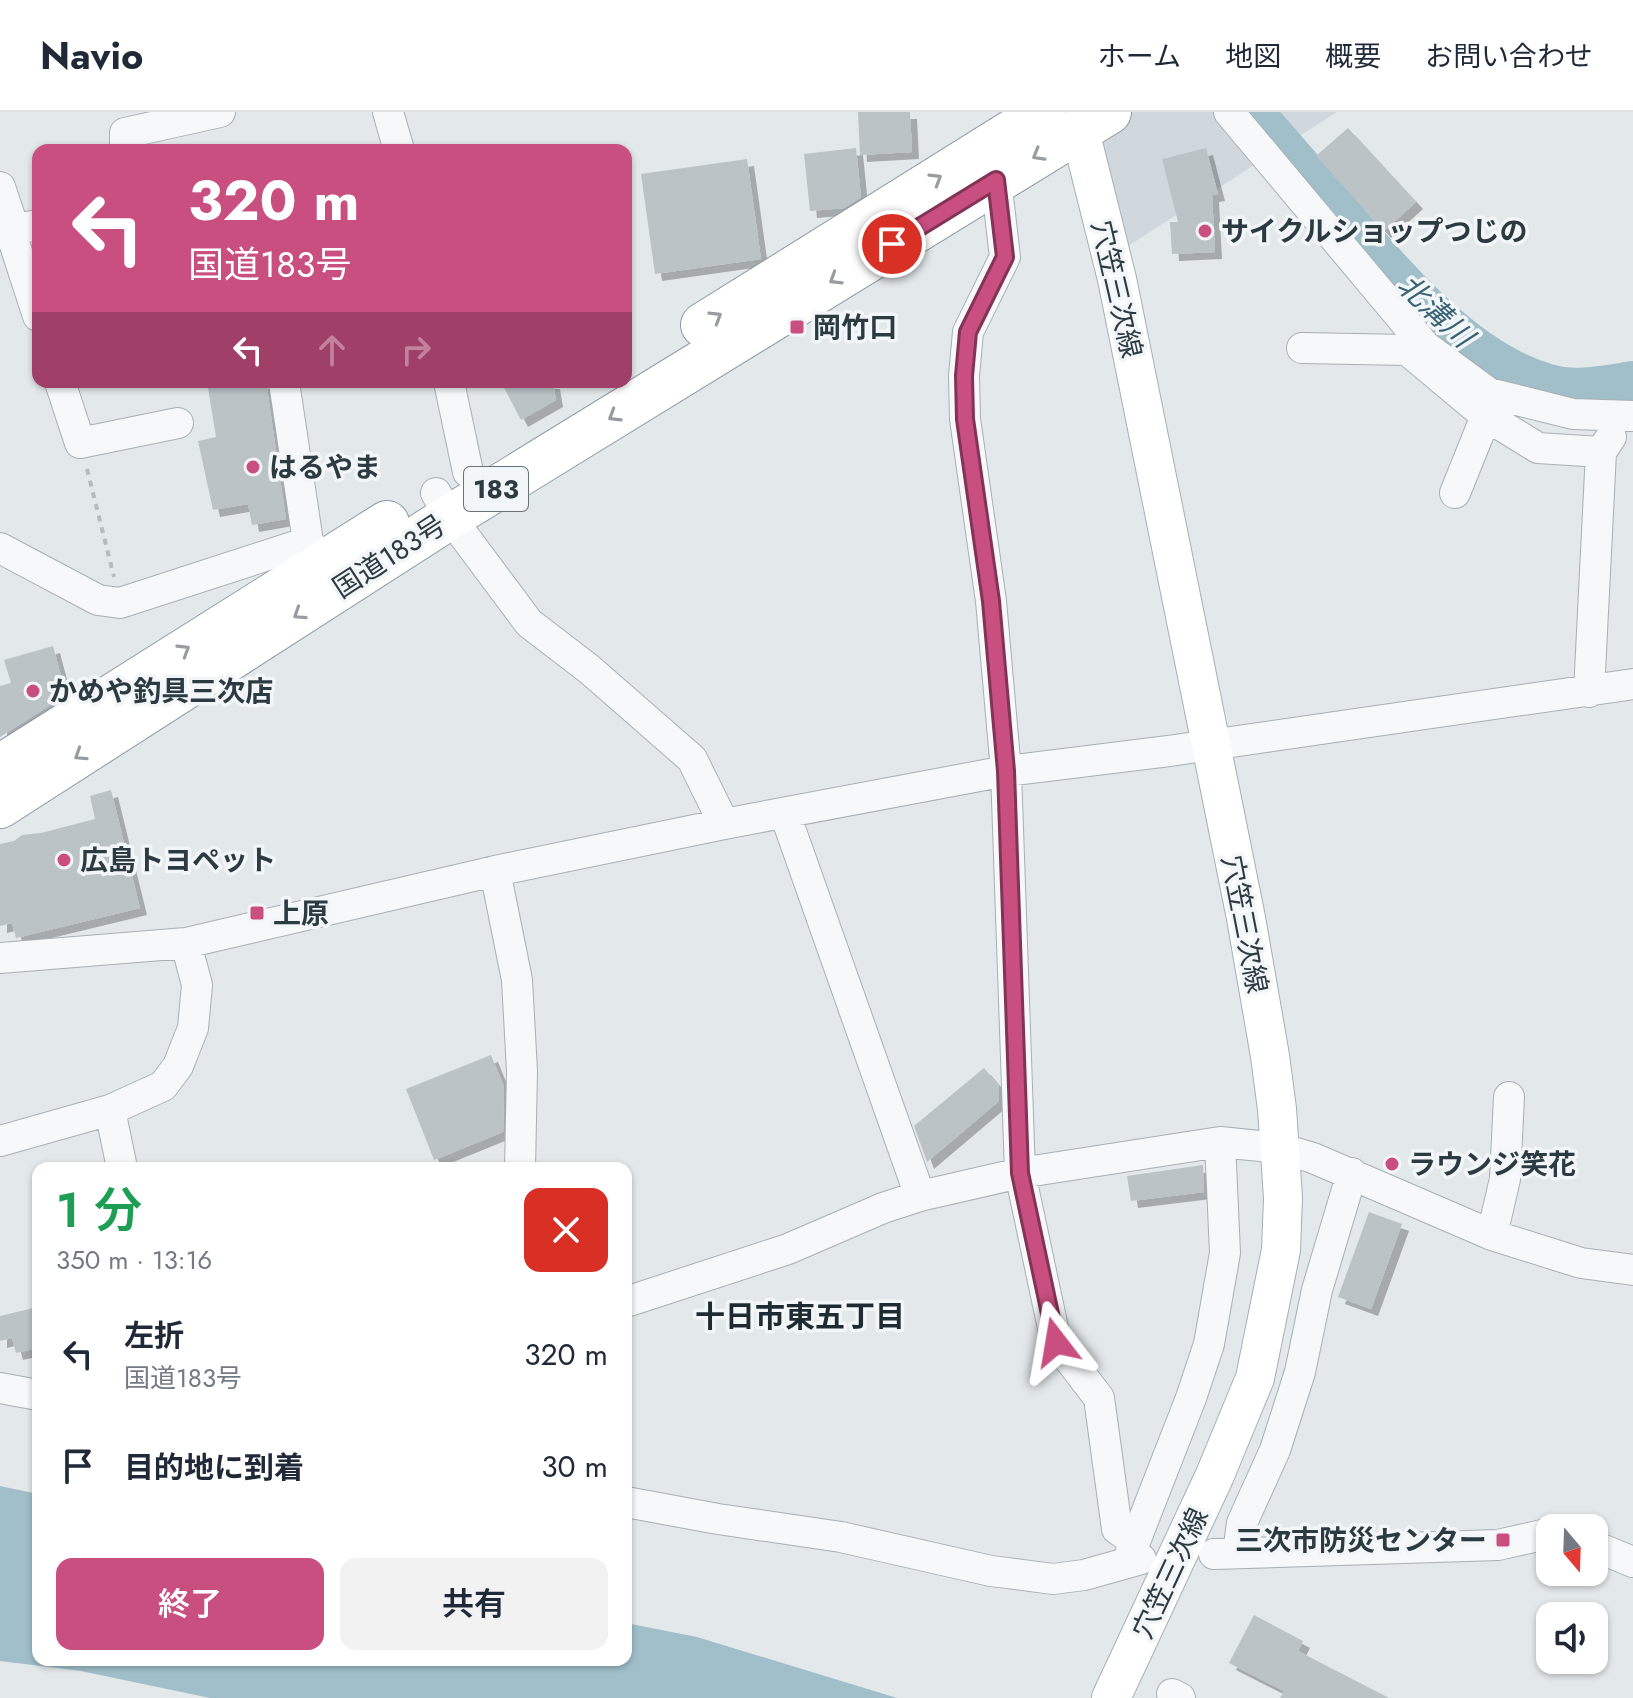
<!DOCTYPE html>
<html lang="ja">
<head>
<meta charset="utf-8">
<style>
  :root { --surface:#fff; --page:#f2f2f3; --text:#1f2937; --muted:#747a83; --line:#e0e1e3; --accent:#c94f81 }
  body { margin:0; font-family:Jost,"Noto Sans JP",sans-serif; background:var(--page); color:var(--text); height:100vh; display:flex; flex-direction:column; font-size:30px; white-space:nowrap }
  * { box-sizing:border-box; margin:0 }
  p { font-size:26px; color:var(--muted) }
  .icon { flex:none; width:44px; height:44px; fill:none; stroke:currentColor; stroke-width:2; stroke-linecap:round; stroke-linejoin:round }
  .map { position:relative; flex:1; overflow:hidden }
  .drawer { position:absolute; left:32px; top:1050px; width:600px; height:504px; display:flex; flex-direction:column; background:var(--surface); border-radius:16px; box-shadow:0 2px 6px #0004 }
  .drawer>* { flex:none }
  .banner { position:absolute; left:32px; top:32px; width:600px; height:244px; border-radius:16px; box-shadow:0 2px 6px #0004; background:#c94f81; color:#fff; overflow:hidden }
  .needle { width:52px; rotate:161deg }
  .controls { position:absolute; left:1536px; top:1402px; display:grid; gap:16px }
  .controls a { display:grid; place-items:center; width:72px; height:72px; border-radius:16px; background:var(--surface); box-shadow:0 2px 6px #0004; font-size:40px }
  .pin { position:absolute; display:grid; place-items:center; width:68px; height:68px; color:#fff; margin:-34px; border:4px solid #fff; border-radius:50%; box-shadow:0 2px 8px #0007 }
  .me { position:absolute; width:88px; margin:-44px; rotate:346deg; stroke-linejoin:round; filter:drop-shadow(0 0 6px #0008) }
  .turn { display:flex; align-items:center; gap:28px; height:168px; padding:0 24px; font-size:36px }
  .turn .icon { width:104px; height:104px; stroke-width:2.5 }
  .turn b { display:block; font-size:56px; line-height:68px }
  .lanes { display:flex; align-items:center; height:76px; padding:0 24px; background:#0003; justify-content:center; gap:40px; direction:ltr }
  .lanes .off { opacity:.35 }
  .round { display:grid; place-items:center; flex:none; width:84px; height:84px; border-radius:16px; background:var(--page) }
  .headline { display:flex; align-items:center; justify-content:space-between; height:136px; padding:0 24px }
  h1 { font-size:48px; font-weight:600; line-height:60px; color:#1e9e55 }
  .button { display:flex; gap:16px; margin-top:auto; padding:16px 24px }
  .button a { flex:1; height:92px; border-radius:16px; background:var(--accent); color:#fff; font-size:32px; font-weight:600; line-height:92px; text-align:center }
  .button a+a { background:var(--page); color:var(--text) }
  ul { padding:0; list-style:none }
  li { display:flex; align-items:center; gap:24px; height:112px; padding:0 24px }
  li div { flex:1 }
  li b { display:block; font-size:30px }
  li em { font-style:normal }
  header { display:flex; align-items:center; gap:48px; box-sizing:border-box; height:112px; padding:0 40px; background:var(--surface); border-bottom:2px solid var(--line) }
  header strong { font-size:38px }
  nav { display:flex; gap:44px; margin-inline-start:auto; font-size:28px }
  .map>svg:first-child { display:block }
  .built { fill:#d1d8dd }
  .water { fill:#a0bfc9 }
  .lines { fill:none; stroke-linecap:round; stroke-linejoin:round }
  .river { stroke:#a0bfc9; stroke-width:44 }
  .building { fill:#bbc3c7; filter:url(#shadow) }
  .minor-casing { stroke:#a8b0b5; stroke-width:32 }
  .major-casing { stroke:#a3b0b6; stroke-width:40 }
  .highway-casing { stroke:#8b99a1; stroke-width:46 }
  .path { stroke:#b5bbbe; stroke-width:4; stroke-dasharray:6 6; stroke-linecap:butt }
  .minor { stroke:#f6f8f9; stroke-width:30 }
  .major { stroke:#fff; stroke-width:38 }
  .highway { stroke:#fff; stroke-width:44 }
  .oneway { stroke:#969ca0 }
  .route-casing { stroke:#833354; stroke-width:20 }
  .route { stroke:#c94f81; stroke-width:14 }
  .poi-dot { fill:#c94f81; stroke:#f3f6f8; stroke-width:3 }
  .labels { text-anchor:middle; stroke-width:7; stroke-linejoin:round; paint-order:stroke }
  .shield { fill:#f3f6f8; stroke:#687279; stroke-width:2 }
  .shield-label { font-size:26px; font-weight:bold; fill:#2c3a42 }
  .poi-label { font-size:28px; font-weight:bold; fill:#2c3a42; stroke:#f3f6f8; text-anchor:start }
  .street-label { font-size:28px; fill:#2c3a42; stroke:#f3f6f8 }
  .water-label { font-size:30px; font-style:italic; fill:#376375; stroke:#f3f6f8 }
  .neighbourhood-label { font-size:30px; font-weight:bold; fill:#1e2b33; stroke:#f3f6f8 }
</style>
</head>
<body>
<header>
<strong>Navio</strong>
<nav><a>ホーム</a><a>地図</a><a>概要</a><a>お問い合わせ</a></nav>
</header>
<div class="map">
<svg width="1633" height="1586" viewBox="0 0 1633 1586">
  <defs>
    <filter id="shadow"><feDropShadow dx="7" dy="7" stdDeviation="0" flood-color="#0004"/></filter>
  </defs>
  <rect width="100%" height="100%" fill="#e3e8eb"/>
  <!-- built -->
  <path class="built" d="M1072 0H1337L1114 143Z"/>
  <!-- water -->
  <path class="water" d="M0 1374 38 1382V1548H626V1511L697 1525 897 1586H210L81 1559 0 1549Z"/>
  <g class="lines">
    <!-- river -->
    <path class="river" d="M1251 0C1282 35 1313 71 1343 106 1398 169 1466 251 1548 274 1575 282 1607 275 1633 271"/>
  </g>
  <!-- building -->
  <path class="building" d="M858 0H910L912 40 860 43Z
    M1348 16 1416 90 1384 119 1316 44Z
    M856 36 861 85 844 96 810 99 804 42Z
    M1206 36 1218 82 1212 83 1215 140 1172 142 1170 110H1178L1162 47Z
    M747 47 761 147 655 162 641 62Z
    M207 270H266L286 407 252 413 248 392 213 398 198 329 216 325Z
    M501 270H553L556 288 521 308Z
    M53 534 66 583 0 625V574L11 571 4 548Z
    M111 678 140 796 16 826 12 811 0 814V732L14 729 22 723 41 721 95 707 90 684Z
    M491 943 504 975 503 1020 434 1048 406 977Z
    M984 956 999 974V989L927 1050 914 1014Z
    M1203 1053 1204 1080 1131 1089 1127 1064Z
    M1369 1100 1402 1112 1371 1197 1338 1185Z
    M38 1195V1236L16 1241 12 1226 0 1229V1204Z
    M1254 1503 1303 1529 1298 1539 1389 1586H1280L1284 1579 1229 1551Z"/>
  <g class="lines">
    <!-- minor casing -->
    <g class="minor-casing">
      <path id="minor" d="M388 0 399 38
        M1229 0 1425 234 1489 281 1573 302 1633 304
        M125 38V21L220 0
        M996 68 1005 145 968 220 964 264 965 307 991 489 1006 659 1020 1061 1056 1230 1099 1286 1117 1417 1134 1429
        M0 75 14 117
        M38 113 10 118 38 204
        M1302 236 1407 238 1486 304 1538 336 1601 340
        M60 270 80 331 178 311
        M284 270 308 430
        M449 270 468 360
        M436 381 450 405 529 511 589 557 692 647 724 712
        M1455 381 1486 304
        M0 436 98 488 120 491 308 430 324 449
        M1589 580 1601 340 1611 325
        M785 702 920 1084
        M495 759 517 868 522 959 520 1056
        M0 846 186 831 495 759 724 712 1006 659 1169 639 1633 572
        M110 998 122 1056
        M0 1029 110 998 163 974 178 954 193 916 197 873 186 831
        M1492 1123 1505 1067 1509 985
        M626 1190 788 1137 883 1096 920 1084 1020 1061 1220 1030 1280 1036 1313 1046 1492 1123 1581 1151 1633 1158
        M0 1276 38 1283
        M626 1390 718 1407 841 1425 991 1459 1053 1467 1084 1463 1141 1447
        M1594 1434 1633 1450
        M1238 1440 1242 1411 1275 1338 1300 1260 1317 1178 1352 1061
        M1214 1442 1498 1433 1542 1423 1550 1425
        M1129 1445 1191 1286 1209 1232 1225 1141 1220 1030
        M1172 1582 1180 1586"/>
    </g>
    <!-- major casing -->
    <g class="major-casing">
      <path id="major" d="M1080 19 1117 167 1246 806 1270 944 1277 997 1283 1086 1281 1138 1255 1266 1215 1363 1111 1586"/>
    </g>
    <!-- highway casing -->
    <g class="highway-casing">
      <path id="highway" d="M703 213 1044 0
        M0 655 387 411
        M0 694 450 405 1109 0"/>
    </g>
    <!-- path -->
    <path class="path" d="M87 357 114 465"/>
    <!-- minor -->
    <use href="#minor" class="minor"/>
    <!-- major -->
    <use href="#major" class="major"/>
    <!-- highway -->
    <use href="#highway" class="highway"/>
  </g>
  <!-- one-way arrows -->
  <defs><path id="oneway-chevron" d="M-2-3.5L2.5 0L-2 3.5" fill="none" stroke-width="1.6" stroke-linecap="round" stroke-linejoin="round" transform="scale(2)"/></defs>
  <g class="oneway">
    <use href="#oneway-chevron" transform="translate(1038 43) rotate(150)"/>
    <use href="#oneway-chevron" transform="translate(936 67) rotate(-32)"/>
    <use href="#oneway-chevron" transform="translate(835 167) rotate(148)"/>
    <use href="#oneway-chevron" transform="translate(716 205) rotate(-32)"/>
    <use href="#oneway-chevron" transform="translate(614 304) rotate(148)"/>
    <use href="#oneway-chevron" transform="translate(299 502) rotate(147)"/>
    <use href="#oneway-chevron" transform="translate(184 538) rotate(-32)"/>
    <use href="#oneway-chevron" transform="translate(80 643) rotate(147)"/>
  </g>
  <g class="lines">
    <!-- route casing -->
    <g class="route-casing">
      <path id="route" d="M892 132 996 68 1005 145 968 220 964 264 965 307 991 489 1006 659 1020 1061 1056 1230"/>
    </g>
    <!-- route -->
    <use href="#route" class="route"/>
  </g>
  <!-- markers -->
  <g class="poi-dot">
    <circle cx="1205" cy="119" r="8"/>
    <rect x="789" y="207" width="16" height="16" rx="4"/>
    <circle cx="253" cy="355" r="8"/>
    <circle cx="33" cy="579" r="8"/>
    <circle cx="64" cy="748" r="8"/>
    <rect x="249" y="793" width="16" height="16" rx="4"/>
    <circle cx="1392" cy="1052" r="8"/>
    <rect x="1495" y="1420" width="16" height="16" rx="4"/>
  </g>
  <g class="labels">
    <!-- shield labels -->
    <rect class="shield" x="464" y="355" width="64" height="44" rx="6"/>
    <g class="shield-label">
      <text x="496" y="386">183</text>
    </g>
    <!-- poi labels -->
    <g class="poi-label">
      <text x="1221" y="129">サイクルショップつじの</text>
      <text x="813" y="225">岡竹口</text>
      <text x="269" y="365">はるやま</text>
      <text x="49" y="589">かめや釣具三次店</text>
      <text x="80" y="758">広島トヨペット</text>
      <text x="273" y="811">上原</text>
      <text x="1408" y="1062">ラウンジ笑花</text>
      <text x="1487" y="1438" text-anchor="end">三次市防災センター</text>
    </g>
    <!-- street labels -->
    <g class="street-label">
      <text transform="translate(1117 177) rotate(77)" y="10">穴笠三次線</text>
      <text transform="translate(389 444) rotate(-33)" y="10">国道183号</text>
      <text transform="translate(1245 812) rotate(79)" y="10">穴笠三次線</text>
      <text transform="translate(1170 1461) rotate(-65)" y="10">穴笠三次線</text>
    </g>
    <!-- water labels -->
    <g class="water-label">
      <text transform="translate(1435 199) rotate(43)" y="10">北溝川</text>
    </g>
    <!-- neighbourhood labels -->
    <g class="neighbourhood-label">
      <text x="800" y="1215">十日市東五丁目</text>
    </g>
  </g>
</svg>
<div class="controls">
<a><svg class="needle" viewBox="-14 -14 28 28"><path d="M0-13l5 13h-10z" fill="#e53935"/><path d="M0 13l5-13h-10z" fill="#747a83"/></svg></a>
<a><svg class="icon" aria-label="sound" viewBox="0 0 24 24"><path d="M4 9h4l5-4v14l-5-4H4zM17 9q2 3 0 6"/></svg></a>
</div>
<div class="pin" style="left:892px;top:132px;background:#d93025"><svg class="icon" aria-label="arrive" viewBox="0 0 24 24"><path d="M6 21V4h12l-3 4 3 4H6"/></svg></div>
<svg class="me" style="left:1056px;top:1230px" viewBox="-20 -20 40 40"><path d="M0-17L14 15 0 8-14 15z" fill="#c94f81" stroke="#fff" stroke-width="4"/></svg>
<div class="banner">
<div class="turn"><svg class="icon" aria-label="left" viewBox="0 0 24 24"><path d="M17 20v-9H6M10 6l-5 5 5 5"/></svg><div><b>320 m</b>国道183号</div></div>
<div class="lanes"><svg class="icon" aria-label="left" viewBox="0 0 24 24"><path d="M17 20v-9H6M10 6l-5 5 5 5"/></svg><svg class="icon off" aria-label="ahead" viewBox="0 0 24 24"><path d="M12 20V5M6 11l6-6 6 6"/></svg><svg class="icon off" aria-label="right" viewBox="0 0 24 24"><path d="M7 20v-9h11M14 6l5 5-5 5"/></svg></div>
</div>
<section class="drawer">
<div class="headline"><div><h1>1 分</h1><p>350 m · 13:16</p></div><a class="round" style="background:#d93025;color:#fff"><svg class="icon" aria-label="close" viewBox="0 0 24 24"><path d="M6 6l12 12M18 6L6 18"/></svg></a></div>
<ul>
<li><svg class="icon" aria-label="left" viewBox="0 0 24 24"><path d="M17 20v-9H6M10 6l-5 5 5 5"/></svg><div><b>左折</b><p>国道183号</p></div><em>320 m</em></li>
<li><svg class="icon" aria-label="arrive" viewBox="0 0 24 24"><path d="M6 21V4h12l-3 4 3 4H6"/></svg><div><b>目的地に到着</b></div><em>30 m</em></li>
</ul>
<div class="button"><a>終了</a><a>共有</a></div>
</section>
</div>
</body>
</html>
